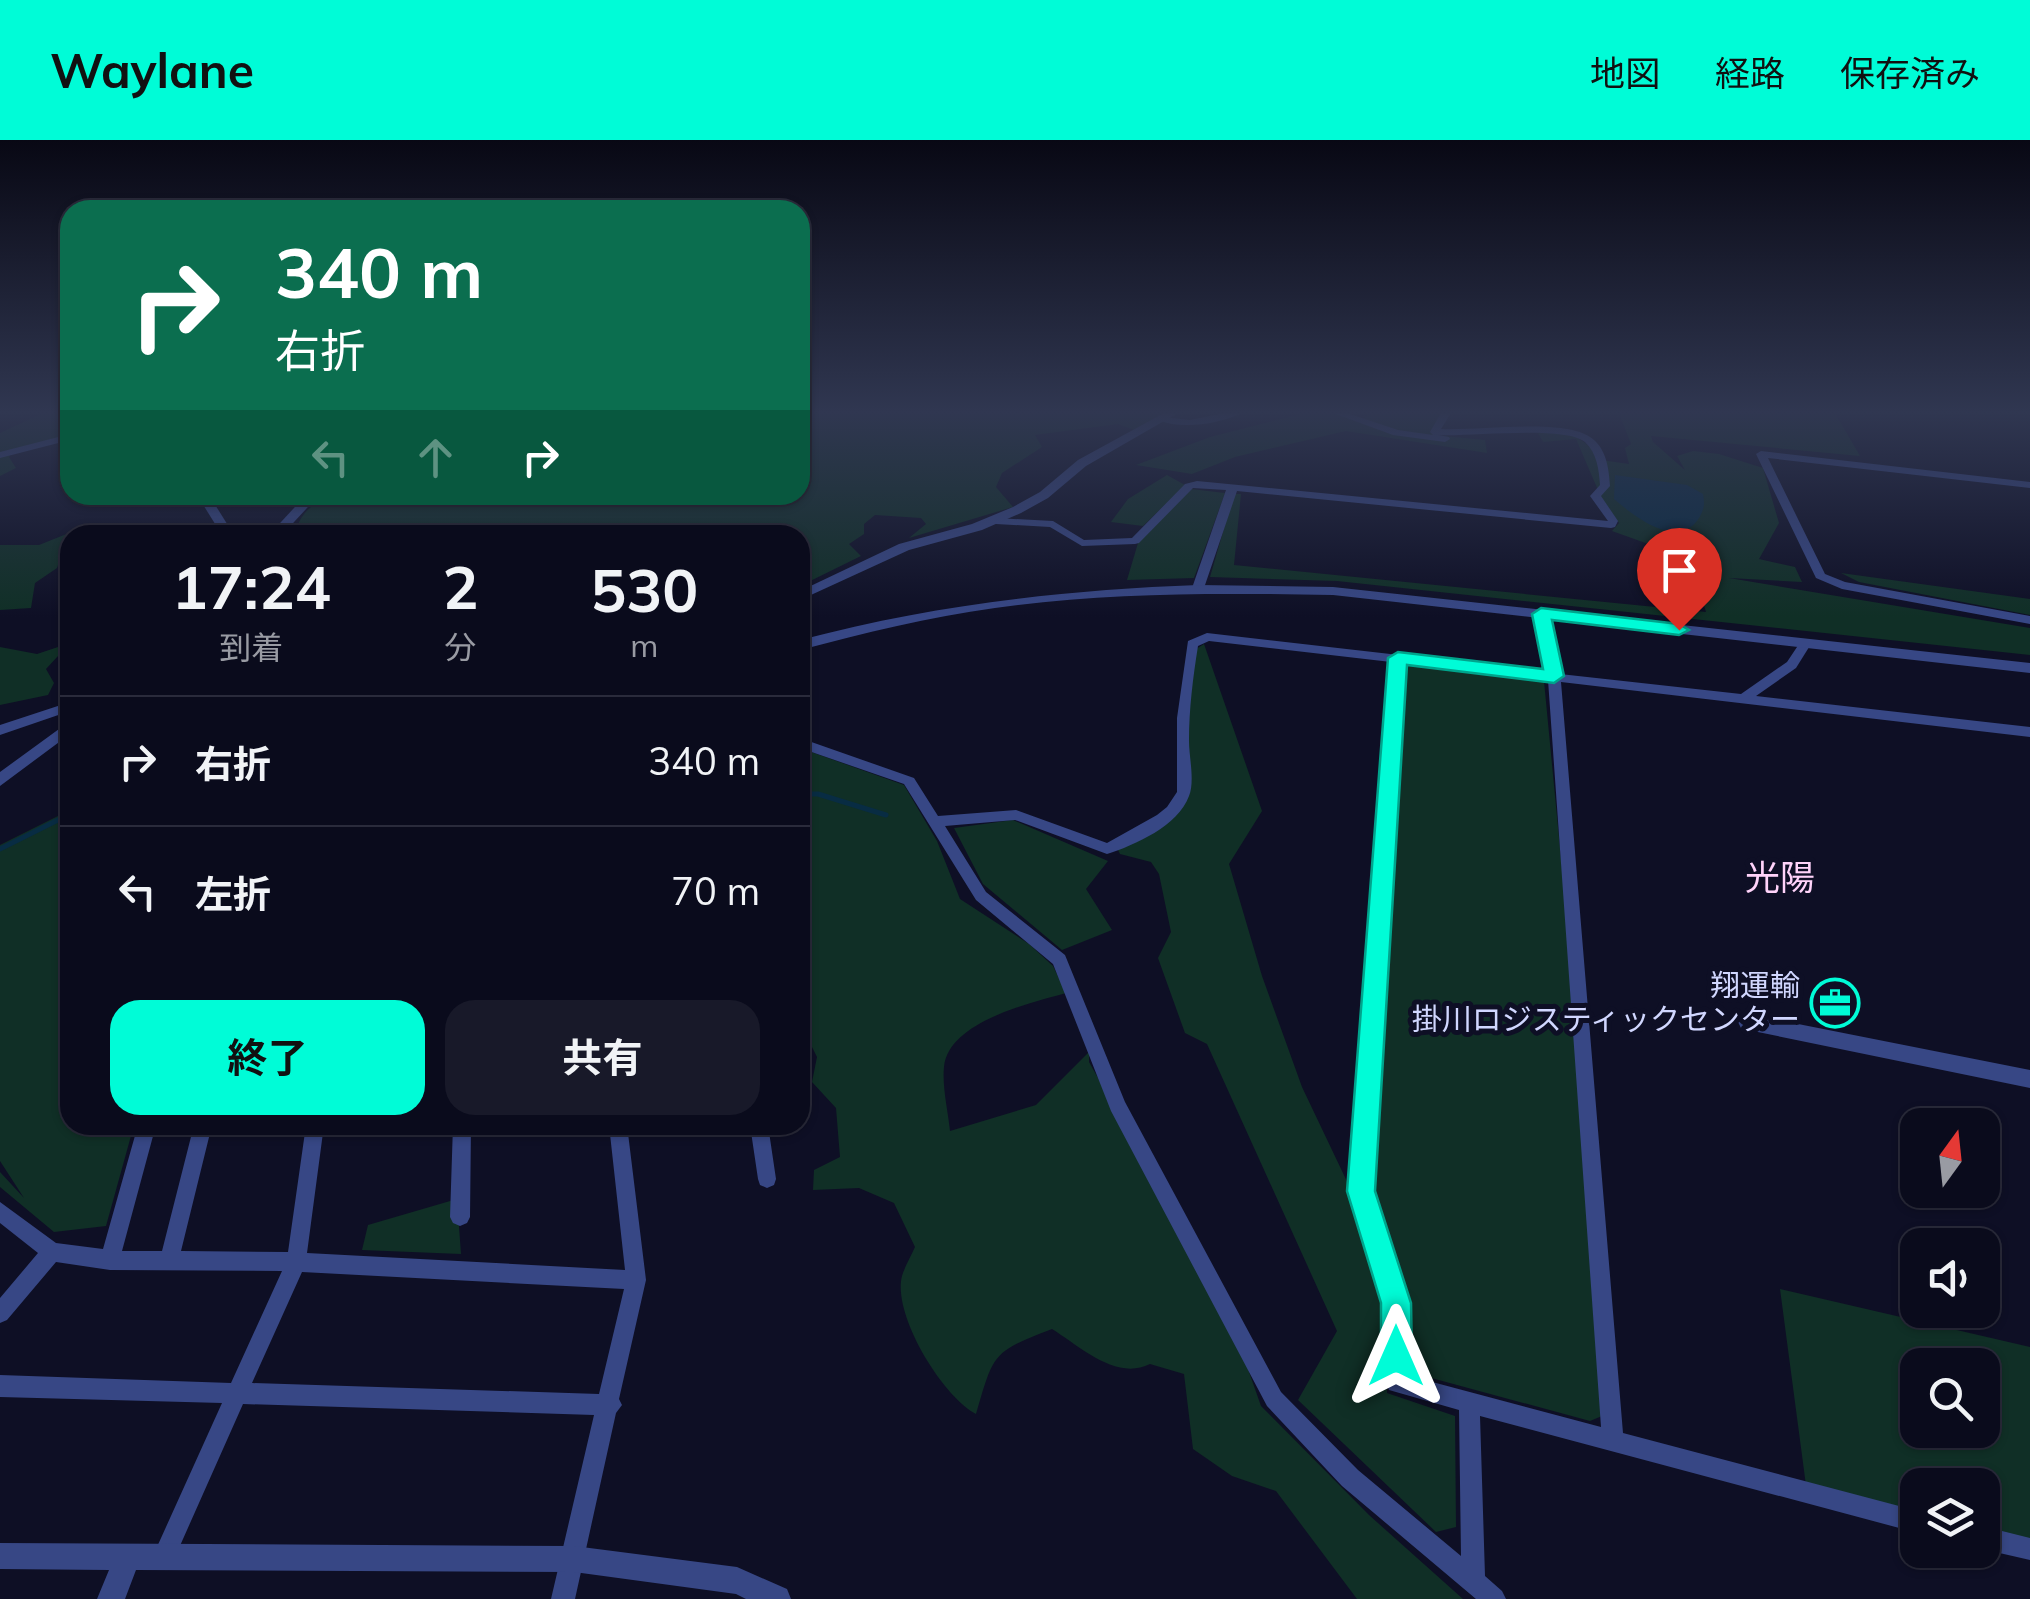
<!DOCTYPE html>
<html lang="ja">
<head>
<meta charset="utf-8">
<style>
  :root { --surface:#0a0b1c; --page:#181929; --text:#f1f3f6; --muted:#999ba3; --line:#2a2b3b; --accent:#00fcd7 }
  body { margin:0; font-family:Mulish,"Noto Sans JP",sans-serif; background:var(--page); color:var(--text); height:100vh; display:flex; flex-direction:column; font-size:38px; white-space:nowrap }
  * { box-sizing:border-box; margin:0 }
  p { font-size:32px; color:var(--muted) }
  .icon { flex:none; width:55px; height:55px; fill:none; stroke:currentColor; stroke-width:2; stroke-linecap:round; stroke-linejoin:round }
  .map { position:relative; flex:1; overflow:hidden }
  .side { position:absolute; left:60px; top:385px; width:750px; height:610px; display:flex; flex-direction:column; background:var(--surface); border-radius:30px; box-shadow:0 2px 8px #0004,0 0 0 2px var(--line) }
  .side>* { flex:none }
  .guide { position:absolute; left:60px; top:60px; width:750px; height:305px; border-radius:30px; box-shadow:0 2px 8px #0004,0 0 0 2px var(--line); background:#0b6e4f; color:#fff; overflow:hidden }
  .needle { width:65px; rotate:15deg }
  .tools { position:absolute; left:1900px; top:968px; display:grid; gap:20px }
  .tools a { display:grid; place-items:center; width:100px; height:100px; border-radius:20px; background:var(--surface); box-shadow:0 2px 8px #0004,0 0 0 2px var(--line); font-size:50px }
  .pin { position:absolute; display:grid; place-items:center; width:85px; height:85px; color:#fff; margin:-102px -42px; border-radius:50% 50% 50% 0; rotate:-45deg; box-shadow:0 0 10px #0007 }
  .pin .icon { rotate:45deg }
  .me { position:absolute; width:110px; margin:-55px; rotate:0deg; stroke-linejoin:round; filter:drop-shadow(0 0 8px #0008) }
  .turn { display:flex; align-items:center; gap:35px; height:210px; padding:0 50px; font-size:45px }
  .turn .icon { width:130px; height:130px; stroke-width:2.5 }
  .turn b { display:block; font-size:70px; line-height:85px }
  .lanes { display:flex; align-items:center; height:95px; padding:0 50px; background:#0003; justify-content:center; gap:50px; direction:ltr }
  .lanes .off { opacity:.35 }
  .eta { display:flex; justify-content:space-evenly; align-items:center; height:170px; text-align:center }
  .eta b { font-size:60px; font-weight:700; line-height:70px }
  .primary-button { display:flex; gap:20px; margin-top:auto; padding:20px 50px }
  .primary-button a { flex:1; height:115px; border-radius:30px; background:var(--accent); color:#111; font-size:40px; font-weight:700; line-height:115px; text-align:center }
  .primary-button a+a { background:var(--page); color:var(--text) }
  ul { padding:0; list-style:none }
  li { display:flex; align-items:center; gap:30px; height:130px; padding:0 50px; border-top:2px solid var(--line) }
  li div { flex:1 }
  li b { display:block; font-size:38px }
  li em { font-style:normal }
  header { display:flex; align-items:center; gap:60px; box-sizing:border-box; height:140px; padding:0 50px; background:var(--accent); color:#111 }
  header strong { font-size:48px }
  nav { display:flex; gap:55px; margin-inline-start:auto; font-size:35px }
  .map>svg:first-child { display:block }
  .green { fill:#102f26; fill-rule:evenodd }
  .water { fill:#082c43 }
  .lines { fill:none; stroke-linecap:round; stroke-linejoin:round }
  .stream { stroke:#082c43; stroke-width:5 }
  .minor { fill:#374785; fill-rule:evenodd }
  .tertiary { fill:#374785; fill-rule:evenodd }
  .route { fill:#00fcd7; stroke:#00a48c; stroke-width:2.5 }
  .labels { text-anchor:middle; stroke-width:10; stroke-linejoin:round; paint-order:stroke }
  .poi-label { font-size:30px; fill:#d1d7ff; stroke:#0e0f25; text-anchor:end }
  .quarter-label { font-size:35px; fill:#ffd3fa; stroke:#0e0f25 }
</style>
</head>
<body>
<header>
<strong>Waylane</strong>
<nav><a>地図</a><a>経路</a><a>保存済み</a></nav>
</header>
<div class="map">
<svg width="2030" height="1459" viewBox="0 0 2030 1459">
  <rect width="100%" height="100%" fill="#0e0f25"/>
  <!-- green -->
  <path class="green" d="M43 273H70V297L12 312 9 317 16 328 0 336V293Z
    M800 273H1163L1137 291 1118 284 1035 295 1042 307 1002 333 996 347 1013 367 909 398 926 384 921 378 875 375 864 384V394L849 404 861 416 800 446V395H505L508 390 502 383 477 395H294C303 367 314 362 341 356L800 355Z
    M1304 273H1335L1359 282 1370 273H1445L1434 295 1485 300 1487 313 1346 291 1235 317 1192 334 1136 325 1210 297Z
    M1619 273H1835L1860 316 1651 296 1653 302 1685 330 1677 316 1693 311 1719 314 1763 328 1779 383 1759 419 1795 427 1802 442 1729 438 2030 488V515L1337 441 1210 437 1234 354H1241L1234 425 1706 472 1690 419 1612 391 1619 383 1601 357 1576 299 1543 302 1538 293C1569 289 1582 296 1601 320L1629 324 1625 308 1631 304Z
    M1167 335 1185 345 1143 386 1111 382 1128 359Z
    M1191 349 1225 353 1194 438 1127 440 1138 403Z
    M69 393 57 428 35 443 31 468 0 470V405H39Z
    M1841 433 2030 459V475L1859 442Z
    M70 503 46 529 54 543 48 555 0 565V507L37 514Z
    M1204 504 1262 671 1229 724 1262 836 1302 947 1352 1052 1386 1164 1387 1253 1455 1276 1456 1387 1436 1392 1298 1260 1337 1191 1207 904 1185 893 1158 818 1171 792 1159 734 1151 722 1120 714 1117 708 1173 673 1185 609 1193 511Z
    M1407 524 1544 541 1595 1073 1602 1276 1590 1281 1413 1233 1411 1168 1367 1046Z
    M800 608 904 645 937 701 960 759 1029 804 1053 826 1066 853C1030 863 948 882 944 927 942 947 948 971 950 991L1036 965 1089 912V922L1224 1161 1261 1266 1369 1375 1463 1459H1357L1276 1351 1232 1336 1193 1309 1184 1234 1150 1224C1116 1241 1081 1207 1052 1189 992 1212 994 1213 976 1274 943 1257 892 1175 902 1136 905 1126 911 1116 915 1107L894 1063 859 1048 813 1050 814 1030 840 1017 836 968 812 942 817 917 800 883Z
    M70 670V985H134L106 1086 54 1092 0 1047V1032L24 1058 0 1021V705Z
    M1013 680 1108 721 1086 749 1112 790 1062 810 983 744 954 688Z
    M457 1059 461 1114 362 1110 368 1085Z
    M1780 1149 2030 1207V1408L1983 1396 1982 1345H1918L1917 1380 1807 1353ZM1918 1225H1982V1290H1918Z"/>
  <!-- water -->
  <path class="water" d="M1615 335 1687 345 1703 354C1705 365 1704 369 1699 378 1678 411 1635 377 1614 359Z"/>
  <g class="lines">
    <!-- stream -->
    <path class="stream" d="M800 654H818L886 675
      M0 709 70 674"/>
    <!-- minor -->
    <path class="minor" d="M1224 273H1242C1218 284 1182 290 1158 280L1163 277 1190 280Z
      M1333 273H1347L1398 290 1433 295 1430 292 1441 273H1451L1441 289C1477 291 1563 278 1590 297 1606 307 1609 328 1610 346L1601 356 1618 381 1615 387 1611 388 1237 351 1204 448 1198 452 1192 448 1226 350 1193 348 1139 403 1135 404 1082 406 1050 387 996 384 991 381 996 378 1053 381 1084 400 1132 398 1185 344 1197 341 1608 381 1590 356 1600 345C1599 330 1597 313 1585 302 1564 285 1469 297 1438 295L1449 297 1450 299 1445 302 1393 295Z
      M70 294V300L0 318V312Z
      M1761 311 2030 342V348L1768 318 1825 434 1845 442 2030 476V484L1842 449 1816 438 1756 314Z
      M1541 470 1547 474 1560 534 1741 554 1787 522 1801 501 1805 500 1811 504 1796 528 1756 556 2030 587V597L1561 542 1623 1293 1918 1371V1393L1480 1276 1485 1436 1502 1451 1506 1459H1476L1342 1346 1267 1266 1111 971 1053 824 976 760 904 644 800 608V598L914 638 938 676 1016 670 1107 703 1157 675 1167 667 1177 652V578L1188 501 1207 493 1547 532 1535 474ZM1209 501 1391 522 1352 1051 1386 1163V1243L1389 1250 1459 1270 1461 1416 1358 1330 1281 1252 1125 962 1065 815 986 752 945 686 1015 680 1107 714C1135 705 1178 686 1189 656 1195 641 1189 617 1189 601 1189 569 1193 537 1198 506ZM1404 524 1548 540 1601 1287 1406 1235V1163L1370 1051Z
      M70 562V571L0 595V585Z
      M138 985H156L122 1111H162L194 985H212L181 1111 288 1112 306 985H324L307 1113 625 1130 609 985H627L646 1140 619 1259 622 1265 616 1273 575 1459H551L594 1275 243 1264 171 1426 163 1429 155 1426 152 1418 222 1263 0 1257V1235L231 1243 282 1131 110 1130 56 1122 7 1180 0 1183V1158L38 1113 0 1083V1062L56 1103 103 1109ZM302 1132 624 1149 599 1254 252 1243Z
      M453 985H471L470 1077 467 1083 460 1086 453 1083 450 1077Z
      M750 985H768L776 1039 774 1045 767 1048 760 1045 758 1039Z
      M1982 1386 2030 1398V1420L1982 1409Z"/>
    <!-- tertiary -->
    <path class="tertiary" d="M1164 273H1178L1086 326 1048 358 1021 373 982 390 909 410 800 460V451L899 404 972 384 1013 367 1040 352 1078 320Z
      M197 355H209L234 395H222Z
      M306 355H319L282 395H269Z
      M1198 445 1333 447 2030 523V533L1333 455C1220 453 1107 452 995 468 929 477 865 493 800 510V500C932 465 1062 450 1198 445Z
      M70 581V594L0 646V632Z
      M1748 874 2030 930V948L1748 890 1741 888 1738 882 1741 876Z
      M0 1403 574 1406 737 1427 787 1449 791 1459H746L736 1454 574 1432 136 1430 125 1459H97L109 1430 0 1429Z"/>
  </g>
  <!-- sky -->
  <linearGradient id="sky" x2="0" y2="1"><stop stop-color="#080814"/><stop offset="0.57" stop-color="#303751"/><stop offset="1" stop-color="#303751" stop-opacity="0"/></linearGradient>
  <rect width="2030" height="477" fill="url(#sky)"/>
  <!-- route -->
  <path class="route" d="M1541 468 1679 484 1689 490 1679 495 1552 480 1564 536 1554 543 1407 525 1375 1051 1411 1163 1412 1216 1408 1227 1396 1232 1385 1227 1381 1216V1163L1347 1051 1388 518 1398 512 1543 529 1532 474Z"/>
  <!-- icons -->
  <defs>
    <g id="office-ring" transform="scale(2.5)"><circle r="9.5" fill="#0e0f25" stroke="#00fcd7" stroke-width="1.5"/><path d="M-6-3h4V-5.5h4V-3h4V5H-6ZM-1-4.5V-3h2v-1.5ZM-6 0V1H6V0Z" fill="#00fcd7"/></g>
  </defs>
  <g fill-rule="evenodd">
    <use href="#office-ring" x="1835" y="863"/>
  </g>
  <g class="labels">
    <!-- poi labels -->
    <g class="poi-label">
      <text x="1800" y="856">翔運輸<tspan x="1800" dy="34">掛川ロジスティックセンター</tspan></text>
    </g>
    <!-- quarter labels -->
    <g class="quarter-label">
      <text x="1780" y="750">光陽</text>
    </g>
  </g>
</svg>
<div class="tools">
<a><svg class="needle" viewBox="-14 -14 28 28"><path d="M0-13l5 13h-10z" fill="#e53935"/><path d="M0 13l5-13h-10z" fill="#999ba3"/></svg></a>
<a><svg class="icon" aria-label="sound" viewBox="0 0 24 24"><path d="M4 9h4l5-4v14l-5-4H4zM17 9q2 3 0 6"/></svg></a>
<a><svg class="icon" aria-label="search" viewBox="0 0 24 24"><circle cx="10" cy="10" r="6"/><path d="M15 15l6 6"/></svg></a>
<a><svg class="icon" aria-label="layers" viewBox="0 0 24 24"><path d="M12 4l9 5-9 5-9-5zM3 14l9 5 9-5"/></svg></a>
</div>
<div class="pin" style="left:1679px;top:490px;background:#d93025"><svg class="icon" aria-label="arrive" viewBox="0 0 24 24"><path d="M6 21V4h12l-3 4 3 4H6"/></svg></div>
<svg class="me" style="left:1396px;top:1216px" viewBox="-20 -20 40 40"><path d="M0-17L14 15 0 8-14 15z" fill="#00fcd7" stroke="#fff" stroke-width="4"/></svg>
<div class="guide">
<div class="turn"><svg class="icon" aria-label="right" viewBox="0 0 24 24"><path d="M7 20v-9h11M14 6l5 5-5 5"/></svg><div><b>340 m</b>右折</div></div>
<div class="lanes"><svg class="icon off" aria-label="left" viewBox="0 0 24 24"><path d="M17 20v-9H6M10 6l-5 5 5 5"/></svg><svg class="icon off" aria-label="ahead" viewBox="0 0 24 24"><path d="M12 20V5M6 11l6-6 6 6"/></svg><svg class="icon" aria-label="right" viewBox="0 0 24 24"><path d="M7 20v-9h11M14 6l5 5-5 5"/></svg></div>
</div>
<section class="side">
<div class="eta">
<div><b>17:24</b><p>到着</p></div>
<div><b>2</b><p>分</p></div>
<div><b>530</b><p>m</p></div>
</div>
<ul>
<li><svg class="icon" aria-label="right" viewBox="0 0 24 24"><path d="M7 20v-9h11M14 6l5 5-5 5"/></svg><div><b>右折</b></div><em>340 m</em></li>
<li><svg class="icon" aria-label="left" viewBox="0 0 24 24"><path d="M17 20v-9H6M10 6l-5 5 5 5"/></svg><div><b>左折</b></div><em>70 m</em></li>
</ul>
<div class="primary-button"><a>終了</a><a>共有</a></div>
</section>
</div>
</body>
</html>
